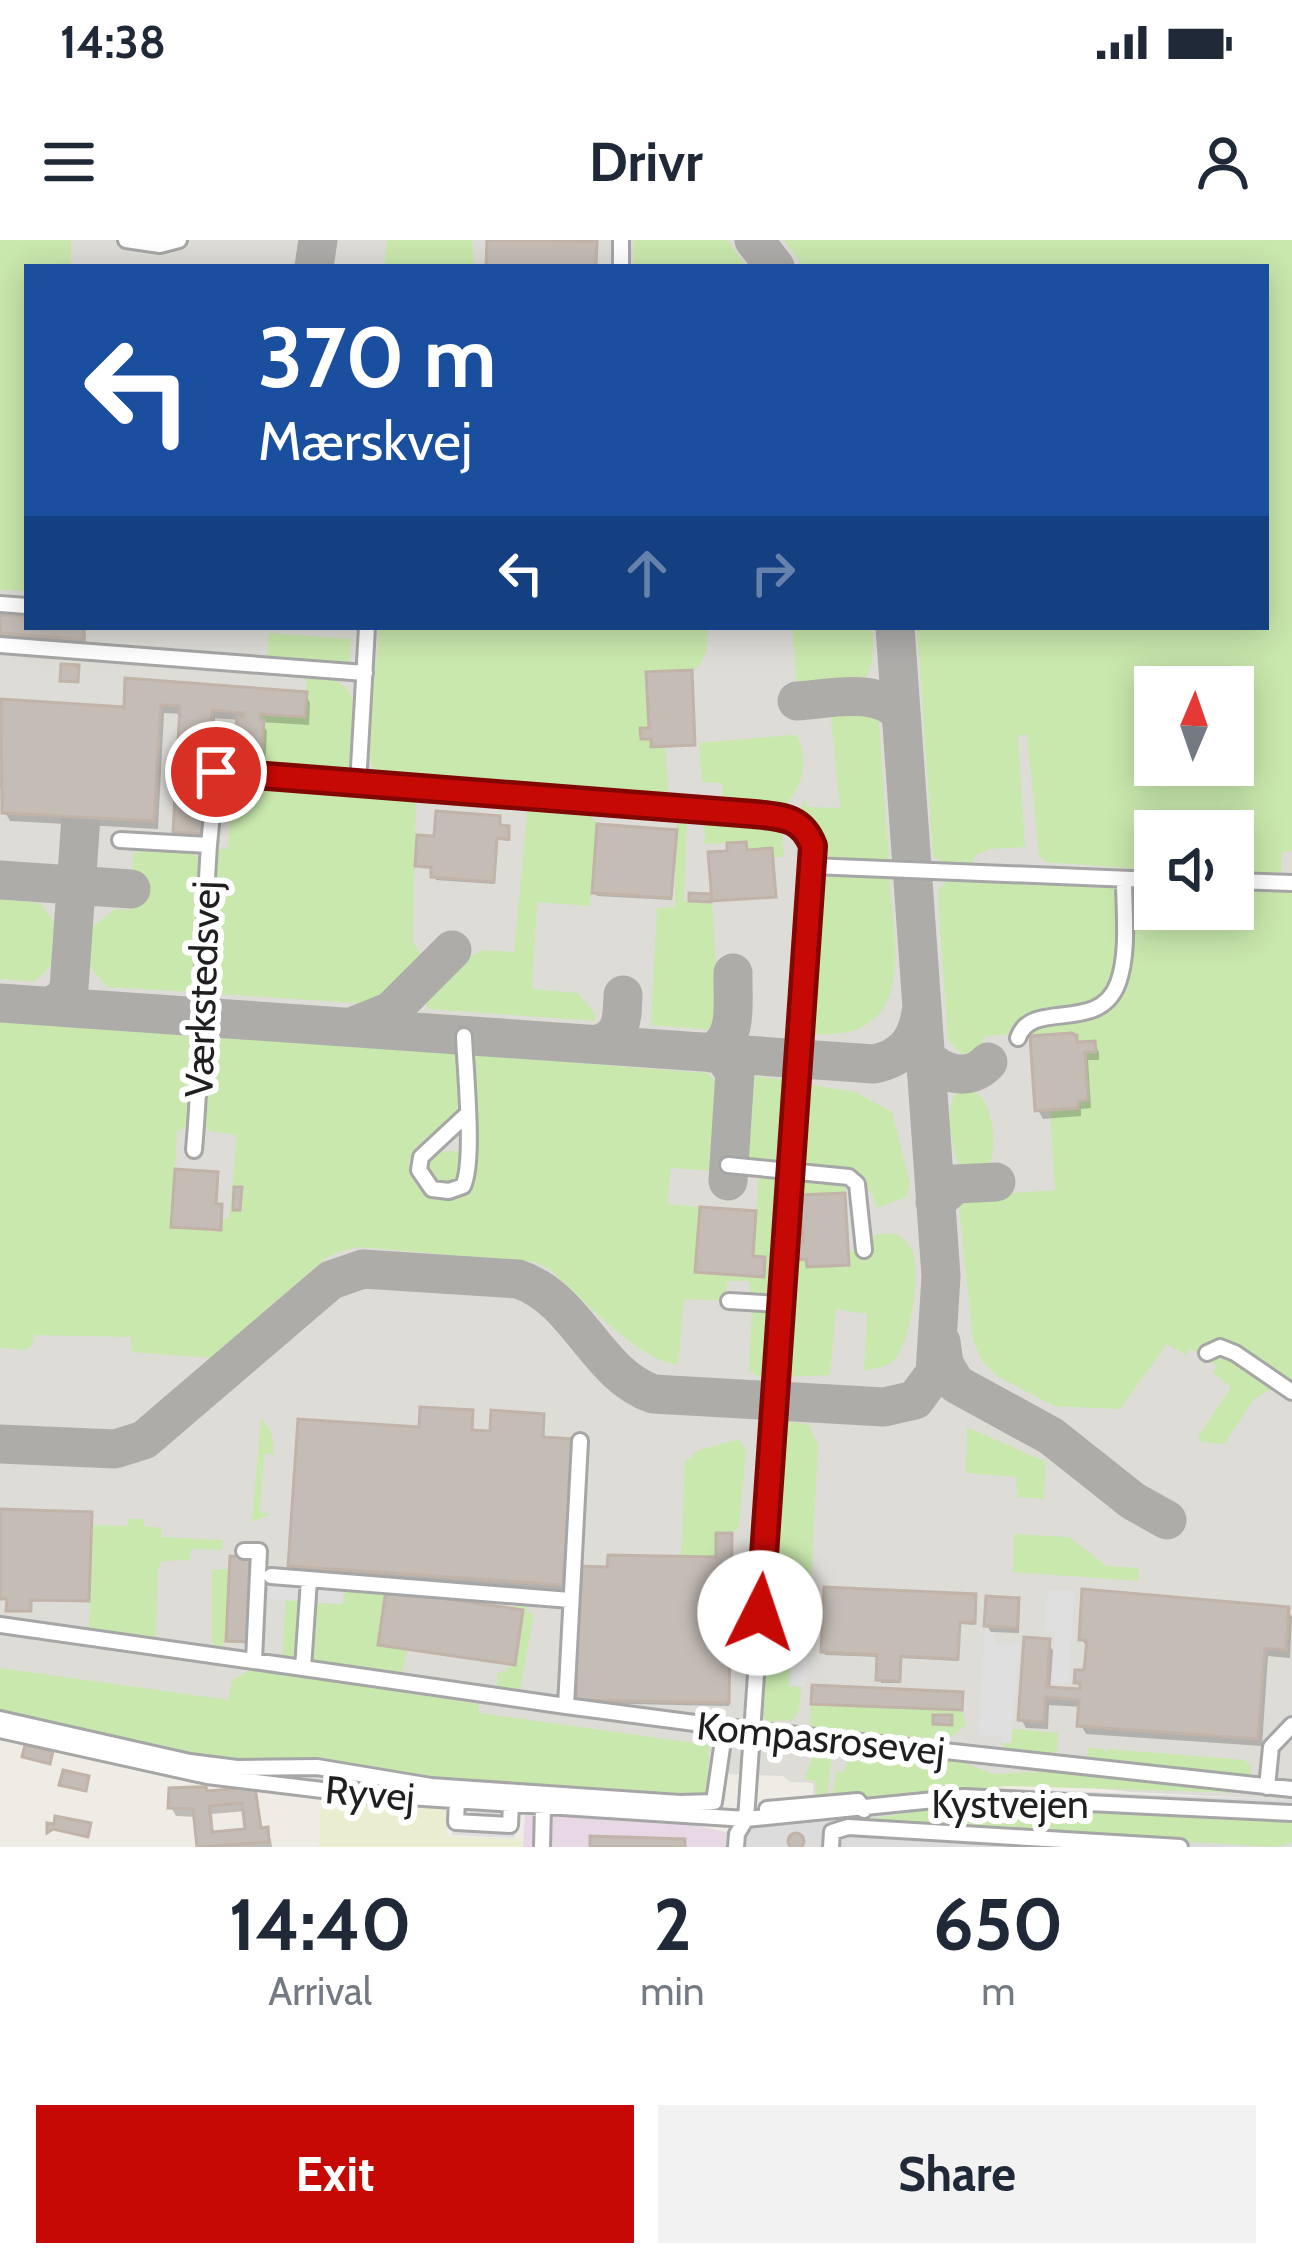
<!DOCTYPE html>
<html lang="en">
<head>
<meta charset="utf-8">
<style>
  :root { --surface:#fff; --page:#f2f2f3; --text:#1f2937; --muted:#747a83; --accent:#c70906 }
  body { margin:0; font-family:Cabin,sans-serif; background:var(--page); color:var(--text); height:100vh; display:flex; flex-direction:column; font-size:45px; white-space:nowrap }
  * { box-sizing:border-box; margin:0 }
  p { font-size:39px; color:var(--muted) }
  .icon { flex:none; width:66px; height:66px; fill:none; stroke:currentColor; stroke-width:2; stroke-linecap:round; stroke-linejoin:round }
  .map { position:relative; height:1607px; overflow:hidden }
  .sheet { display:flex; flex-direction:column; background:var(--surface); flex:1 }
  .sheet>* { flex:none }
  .hud { position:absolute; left:24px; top:24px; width:1245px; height:366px; border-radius:0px; box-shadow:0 6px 30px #0003; background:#1a4fa0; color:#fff; overflow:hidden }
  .needle { width:78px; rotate:2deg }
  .controls { position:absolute; left:1134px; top:426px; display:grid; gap:24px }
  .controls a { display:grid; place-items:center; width:120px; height:120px; border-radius:0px; background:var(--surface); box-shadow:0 6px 30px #0003; font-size:60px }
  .pin { position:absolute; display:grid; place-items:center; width:102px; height:102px; color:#fff; margin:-51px; border:6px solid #fff; border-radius:50%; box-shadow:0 3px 12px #0007 }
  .me { position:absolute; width:132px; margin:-66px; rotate:4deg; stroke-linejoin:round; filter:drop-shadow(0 0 9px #0008) }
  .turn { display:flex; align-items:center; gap:42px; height:252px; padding:0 36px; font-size:54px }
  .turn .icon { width:156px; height:156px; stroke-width:2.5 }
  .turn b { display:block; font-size:84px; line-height:102px }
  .lanes { display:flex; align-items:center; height:114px; padding:0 36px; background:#0003; justify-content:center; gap:60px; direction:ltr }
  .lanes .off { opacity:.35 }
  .eta { display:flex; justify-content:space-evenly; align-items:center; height:204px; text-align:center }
  .eta b { font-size:72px; font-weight:700; line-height:84px }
  .cta { display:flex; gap:24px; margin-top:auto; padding:24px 36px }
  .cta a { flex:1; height:138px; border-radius:0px; background:var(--accent); color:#fff; font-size:48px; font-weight:700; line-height:138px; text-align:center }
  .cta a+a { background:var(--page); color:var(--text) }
  .status { display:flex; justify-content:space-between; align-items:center; height:84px; padding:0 60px; background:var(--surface); direction:ltr }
  .status svg { height:33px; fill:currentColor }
  header { display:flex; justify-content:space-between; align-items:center; height:156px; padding:0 36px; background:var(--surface); font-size:54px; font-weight:700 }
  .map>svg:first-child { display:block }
  .residential { fill:#dddcdc }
  .industrial { fill:#e8d7e5 }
  .airport { fill:#dedcd7; fill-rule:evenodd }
  .farmland { fill:#ebedd1 }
  .grass { fill:#c9e8ad; fill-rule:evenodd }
  .parking { fill:#dfdfdf }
  .shadow { fill:#0003; fill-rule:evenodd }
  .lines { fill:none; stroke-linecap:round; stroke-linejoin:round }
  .taxiway { stroke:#aeaca9; stroke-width:39 }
  .building { fill:#c4bcb5; stroke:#c1b3a8; stroke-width:3; fill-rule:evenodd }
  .minor-casing { stroke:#a6a6a6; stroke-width:20 }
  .minor { stroke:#fff; stroke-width:14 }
  .route-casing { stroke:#810604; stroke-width:30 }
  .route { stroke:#c70906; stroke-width:21 }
  .labels { text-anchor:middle; stroke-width:12; stroke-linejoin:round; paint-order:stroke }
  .street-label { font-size:39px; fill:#1f1f1f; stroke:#fff }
</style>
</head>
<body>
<div class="status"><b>14:38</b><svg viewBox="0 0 49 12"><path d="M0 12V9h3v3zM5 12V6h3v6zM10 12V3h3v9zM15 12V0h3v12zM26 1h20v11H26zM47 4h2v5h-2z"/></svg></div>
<header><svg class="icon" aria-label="menu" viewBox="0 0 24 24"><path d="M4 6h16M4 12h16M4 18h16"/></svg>Drivr<svg class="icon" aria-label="person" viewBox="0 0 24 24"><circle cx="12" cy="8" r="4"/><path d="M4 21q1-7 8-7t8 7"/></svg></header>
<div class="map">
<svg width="1292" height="1607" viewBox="0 0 1292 1607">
  <rect width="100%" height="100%" fill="#efece5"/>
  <!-- residential -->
  <path class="residential" d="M958 1547 1292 1560V1607H725V1592Z"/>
  <!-- industrial -->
  <path class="industrial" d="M525 1573 685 1583 725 1592V1607H523Z"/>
  <!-- airport -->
  <path class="airport" d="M0 0H1292V1560L1130 1552 854 1521 835 1557 814 1559 813 1543 790 1542 783 1536 726 1534 723 1573 355 1550 200 1533 0 1486ZM27 27H1266V387H27ZM1155 447H1233V525H1155ZM1155 591H1233V669H1155Z"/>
  <!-- farmland -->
  <path class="farmland" d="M321 1561 445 1567 447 1597 523 1599V1607H319Z"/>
  <!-- grass -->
  <path class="grass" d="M0 0H71V27H27V351L0 350Z
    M387 0H472L474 27H384Z
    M634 0H727L747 27H633Z
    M784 0H1292V611L1282 612 1281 634 1233 633V591H1155V630L1045 622 1039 616 1027 494 1018 496 1025 607 990 609 975 615 972 625C957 624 945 626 933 616L917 387H1266V27H804ZM1155 447H1233V525H1155Z
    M379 387H708L707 410 702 421 649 488H641V499H651L652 507H665L669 557 579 547V554L392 539C376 532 370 526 367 509L372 422 377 421Z
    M792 387H872C878 456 856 445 797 447Z
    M269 393 351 399 350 424 267 419Z
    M306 435C369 437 355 479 352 525L342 535 246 528 247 518 261 519 264 480 260 474 305 476Z
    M848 465 868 470 879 482 889 622 833 618 827 615 817 588 799 572 805 559 806 567 840 568 831 479 839 467Z
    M791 495 798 496C809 527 803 545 782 569L722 564V543L702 542 699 503Z
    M233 543 416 555 413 702 422 717 383 757 368 764 205 753 215 622 218 609H228Z
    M528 565 585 570 597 584 590 666 537 662 532 749 578 753 595 774V781L428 769 425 760 468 717 484 710 514 712Z
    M681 579 687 580 684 661 712 664 717 733 715 790 651 785 657 668 675 667 676 588Z
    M710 579 772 584 782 590 784 617 773 618 747 610 746 602 705 604 704 583Z
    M144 607 189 609 200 620 192 752 107 747 89 725 90 689 115 669 130 670 133 615Z
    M834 633 889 635C892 682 914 770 855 790 841 795 822 794 807 795L819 643Z
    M953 636 1120 643C1119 683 1131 759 1078 769 1062 772 1046 771 1030 774L1013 794 985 796 979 814 966 819 948 800 938 657 939 649Z
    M1135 643 1155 644V669H1233V646L1292 647V1147L1220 1102H1213L1198 1114 1191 1109 1186 1115 1167 1104 1120 1169 1054 1166 997 1136 982 1121 973 1100 959 968 969 956 1055 950 1050 870 1078 868V861L1088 860 1085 812H1096L1095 801 1077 802V795L1030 796 1026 788 1090 776 1127 725 1131 647Z
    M0 659 40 663 56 685 53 724 34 742 0 739Z
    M0 782 192 796 196 806 189 884 177 892 172 987 220 990 221 980 229 977 237 895 210 891 205 884 211 807 218 797 457 814C458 829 464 858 456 871 441 895 387 909 418 946 428 959 447 959 463 957L472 947 471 815 708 833 715 841 712 931 671 928 667 964 700 967 696 1032 763 1037 753 1016 759 935H776L781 941 773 1059 750 1056 749 1041H727L725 1061 684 1059 678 1125C635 1119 585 1060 552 1031L535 1022 358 1007 342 1011 326 1018 210 1118 132 1112 131 1097 34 1095 32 1105 26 1110 0 1108Z
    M752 836 789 840 782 921 774 925 746 923Z
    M805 844 855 852 892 872 910 944 906 957 877 968C868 930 836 930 803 925L799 920Z
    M968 849C995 853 1000 915 985 932L964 931C953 920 946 877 952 861 955 851 959 851 968 849Z
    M458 911 463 914 460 937 444 943 430 937 426 918 435 912Z
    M808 937 844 940 845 953 801 956 803 1002H795L796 1019H806L807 1027 848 1025V1011H868L875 994H897C905 999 912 1006 914 1017 920 1037 910 1108 892 1122 885 1127 873 1129 864 1131L867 1074 836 1069 830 1135 784 1137 798 942Z
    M752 1067 770 1068 773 1072 768 1137 757 1136 749 1130Z
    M1223 1113 1273 1148 1254 1159 1224 1204 1201 1202 1198 1197 1231 1147 1213 1133 1217 1126 1208 1120Z
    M261 1178 271 1191 274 1214H264L260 1272 271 1274 252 1282Z
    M782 1181 808 1184 818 1205 811 1344 795 1345 789 1446 801 1447 799 1470 792 1481 777 1480 776 1485 764 1479 762 1471Z
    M967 1187 1046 1222 1044 1259 1017 1257 1016 1237 966 1233Z
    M739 1199 746 1210 739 1288 732 1293H717L716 1317 681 1316 685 1222 699 1210Z
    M129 1279H144V1286L161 1288V1297L223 1300 222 1310 191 1309 190 1320 162 1321 158 1329 156 1398 89 1389 92 1285 128 1286Z
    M1014 1294 1069 1297 1107 1326 1139 1328 1138 1341 1013 1332Z
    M230 1329 226 1401 220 1408 212 1403V1330Z
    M349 1346 386 1350 378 1405 407 1410 403 1430 397 1433 312 1420 315 1363 342 1364 344 1349Z
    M286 1360 300 1361 296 1420 282 1418Z
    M521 1363 529 1364 527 1372 534 1374 520 1450 497 1447V1432H505L506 1428 515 1425 523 1371 510 1368Z
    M0 1428 229 1460 232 1440 252 1429 479 1464V1473L709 1505 707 1553 698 1557 671 1558 470 1545 193 1520 0 1476Z
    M811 1464 962 1470 966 1485 943 1503 814 1489 809 1483Z
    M1012 1489 1058 1493 1057 1510 1052 1516 1005 1509 1002 1503H1011Z
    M817 1506 833 1510 827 1556 816 1557V1541L804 1539Z
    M1088 1508 1104 1509 1105 1513 1108 1509 1245 1520 1251 1527 1250 1537 1087 1519Z
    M848 1510 960 1521 993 1534 1052 1531 1251 1553 1006 1546 866 1561 864 1556 831 1555 837 1532 845 1531Z
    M960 1565 1292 1581V1602L1277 1607 846 1582Z"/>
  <!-- parking -->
  <path class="parking" d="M271 1332 345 1338 343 1364 269 1359Z
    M796 1345 815 1347 805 1446 791 1445Z
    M1048 1350 1074 1351 1069 1443H1052L1055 1392 1045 1390Z
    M985 1391H995V1403L1020 1404 1011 1503H1002L1001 1496 978 1495Z
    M453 1569 516 1572 515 1598 452 1595Z"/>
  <!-- shadow -->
  <path class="shadow" d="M0 378 27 380V387H85L86 404 0 397Z
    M128 441 306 455 310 463 309 485 261 482 267 491 265 527 242 526 237 517 240 480 215 478 208 602 181 600 176 591 183 474 164 473 158 589 10 581 5 572 7 548 0 547 4 462 127 470Z
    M498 579 500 588 510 592 509 601 498 600 494 644 436 640 434 629 420 628 418 625Z
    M675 593 672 660 597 656 595 652Z
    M1075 797 1079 805 1094 804 1099 812V820H1088L1091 868 1081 869V876L1043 879 1038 870Z
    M471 1173 474 1193 493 1194 542 1177 545 1200 571 1202 574 1208 565 1350 294 1332 291 1326 422 1190Z
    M730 1296 729 1466 581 1463 579 1459 719 1320Z
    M975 1357V1385L961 1384 958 1421 901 1418 900 1443H881L880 1417 825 1415 824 1411Z
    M1017 1360 1020 1366 1019 1393 991 1392 987 1386Z
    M1287 1369 1292 1377 1290 1418 1268 1416 1262 1506 1086 1494 1081 1485 1082 1467 1049 1465 1048 1489 1026 1488 1021 1479 1048 1402 1053 1411 1050 1450 1083 1452 1077 1442 1087 1434V1408L1082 1399Z
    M254 1550 263 1591 271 1599 272 1607H200L197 1577 176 1576 171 1567 207 1554ZM246 1571 249 1591 214 1595 212 1574Z
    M792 1597 803 1598 804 1607H791Z"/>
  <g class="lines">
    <!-- taxiway -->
    <path class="taxiway" d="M754 0 775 27
      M314 27 318 0
      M797 461C829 459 880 446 901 475
      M0 640 131 649
      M0 763 874 824C903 818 917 801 921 772
      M51 766 64 758 69 748 81 577
      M356 785 391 771 452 710
      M598 804C623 797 622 778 623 755
      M711 813C740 798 732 762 733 733
      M716 813 724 817 735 832 728 941
      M924 816C942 834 969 843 988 822
      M935 962 956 944 996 942
      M941 1102 944 1124 956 1144 1051 1196 1133 1261 1167 1280
      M0 1204 115 1209 144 1200 331 1040 363 1029 518 1039C578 1059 595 1133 653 1154L884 1167 915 1160 935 1133 941 1036 895 387"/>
  </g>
  <!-- building -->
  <path class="building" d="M487 0 597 1 596 27H486Z
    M0 375 27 377V387H84V400L0 393Z
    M61 424 79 425 78 442 60 441Z
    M692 430 695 505 651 507V499H641L640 488H649L646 432Z
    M125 438 307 452 305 477 260 474V479L264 480 261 520 234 518 237 477H244V473L212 470 204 594 173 592 180 466 161 465 154 581 2 573 1 459 124 467Z
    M436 571 500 576V585L509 586V599L497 598 494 642 431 637V627L415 626 417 595 434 596Z
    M597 584 677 590 671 658 592 653Z
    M746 602 747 610 772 608 776 657 712 661 708 612 727 611V603Z
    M689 653 711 654V662L689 661Z
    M1071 793 1077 795V802L1095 801 1096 812H1085L1088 860 1078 861V868L1035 871 1030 796Z
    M175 929 218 932 216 964H222L221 990 171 987Z
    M234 947H242L240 970H233Z
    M845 953 849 1025 807 1027 806 1019 796 1020 795 1002H803L800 955Z
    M700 967 756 971 753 1016 765 1017 764 1037 695 1032Z
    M420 1167 473 1170 472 1190 490 1191 491 1170 544 1174 543 1197 573 1199 563 1345 288 1326 298 1179 419 1187Z
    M0 1269 92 1272 89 1361 31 1360V1371H6L7 1359H0Z
    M716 1293H732L729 1463 576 1460 578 1326 607 1327 608 1315 716 1317Z
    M230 1316 254 1318 249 1402 226 1401Z
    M824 1347 976 1354 975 1383 960 1382 958 1419 901 1416 900 1441 876 1440 877 1415 821 1412Z
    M1082 1349 1289 1367 1286 1410 1265 1408 1258 1499 1077 1486 1079 1460 1046 1457 1044 1482 1018 1480 1024 1397 1050 1399 1047 1447 1080 1449V1443H1074L1075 1430H1084L1087 1400H1079Z
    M386 1350 523 1370 515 1425 378 1405Z
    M986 1356 1019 1358 1017 1388 984 1386Z
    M812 1445 963 1452 962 1470 811 1464Z
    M933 1475H952V1485L933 1484Z
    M25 1505 53 1511 50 1524 22 1517Z
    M63 1530 89 1536 86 1551 59 1545Z
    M193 1547H206L207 1551 255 1547 261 1588 268 1587 269 1602 197 1607 193 1569 168 1568 169 1548ZM242 1563 245 1589 212 1592 209 1566Z
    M55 1576 91 1583 88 1597 53 1589 47 1593V1583L54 1584Z
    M788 1601a8 8 0 1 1 16 0a8 8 0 1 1-16 0Z
    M590 1596 685 1599V1607H590Z"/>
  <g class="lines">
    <!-- minor casing -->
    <g class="minor-casing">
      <path id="minor" d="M126 0 160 5 179 0
        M621 27V0
        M0 364 27 366
        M0 405 365 433
        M358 545 367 387
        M120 600 209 605C202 707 203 809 194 910
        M812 626 1155 640
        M1233 641 1292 643
        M464 796C465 828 475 922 463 946L449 951 432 949 419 930 421 917 466 875
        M1018 798C1031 758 1099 795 1118 743 1129 713 1124 671 1124 639
        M728 925 849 937 857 944 864 1010
        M729 1061 781 1064
        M1207 1113 1220 1107 1235 1113 1292 1152
        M580 1201 566 1466 725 1487 1292 1549
        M244 1311H259L254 1420
        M271 1336 570 1360
        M309 1340 303 1428 566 1466
        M0 1385 303 1428
        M0 1479 190 1522 237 1528 317 1527 431 1546 680 1563 714 1562 725 1487
        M0 1490 207 1536 347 1553 746 1579 812 626C814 579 794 578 754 574L216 532 209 605
        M1267 1547 1271 1507 1292 1485
        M457 1560 456 1582 510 1585 511 1564
        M767 1569 858 1561 864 1570
        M542 1607 543 1566
        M736 1607 737 1594 746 1579 964 1557 1292 1573
        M831 1607 832 1592 848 1587 1180 1607"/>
    </g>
    <!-- minor -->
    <use href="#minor" class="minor"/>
  </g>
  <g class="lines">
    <!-- route casing -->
    <g class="route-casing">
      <path id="route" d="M216 532 754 574C783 577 802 577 813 606L760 1373"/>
    </g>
    <!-- route -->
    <use href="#route" class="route"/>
  </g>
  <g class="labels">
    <!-- street labels -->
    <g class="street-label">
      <text transform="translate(202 749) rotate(-88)" y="14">Værkstedsvej</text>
      <text transform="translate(821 1498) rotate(6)" y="14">Kompasrosevej</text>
      <text transform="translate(370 1553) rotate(5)" y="14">Ryvej</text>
      <text x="1010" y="1578">Kystvejen</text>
    </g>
  </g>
</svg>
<div class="controls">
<a><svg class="needle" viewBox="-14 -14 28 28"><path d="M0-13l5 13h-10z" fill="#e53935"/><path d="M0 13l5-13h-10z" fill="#747a83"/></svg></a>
<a><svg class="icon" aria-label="sound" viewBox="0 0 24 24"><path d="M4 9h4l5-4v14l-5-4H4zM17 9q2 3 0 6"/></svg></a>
</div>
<div class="pin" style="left:216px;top:532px;background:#d93025"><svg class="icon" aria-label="arrive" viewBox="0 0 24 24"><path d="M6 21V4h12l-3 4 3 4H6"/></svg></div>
<svg class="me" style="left:760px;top:1373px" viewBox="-20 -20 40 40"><circle r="19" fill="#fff"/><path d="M0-13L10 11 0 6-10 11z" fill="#c70906"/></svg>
<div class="hud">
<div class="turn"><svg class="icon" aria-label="left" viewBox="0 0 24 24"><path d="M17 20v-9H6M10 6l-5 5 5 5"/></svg><div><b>370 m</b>Mærskvej</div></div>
<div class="lanes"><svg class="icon" aria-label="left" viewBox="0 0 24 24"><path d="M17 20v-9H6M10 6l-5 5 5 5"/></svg><svg class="icon off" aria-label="ahead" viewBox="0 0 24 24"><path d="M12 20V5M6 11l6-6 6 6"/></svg><svg class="icon off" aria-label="right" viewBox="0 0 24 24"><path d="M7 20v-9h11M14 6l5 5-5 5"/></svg></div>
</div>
</div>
<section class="sheet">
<div class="eta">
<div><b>14:40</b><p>Arrival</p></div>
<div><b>2</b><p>min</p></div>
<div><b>650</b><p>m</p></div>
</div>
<div class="cta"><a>Exit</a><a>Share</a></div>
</section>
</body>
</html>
